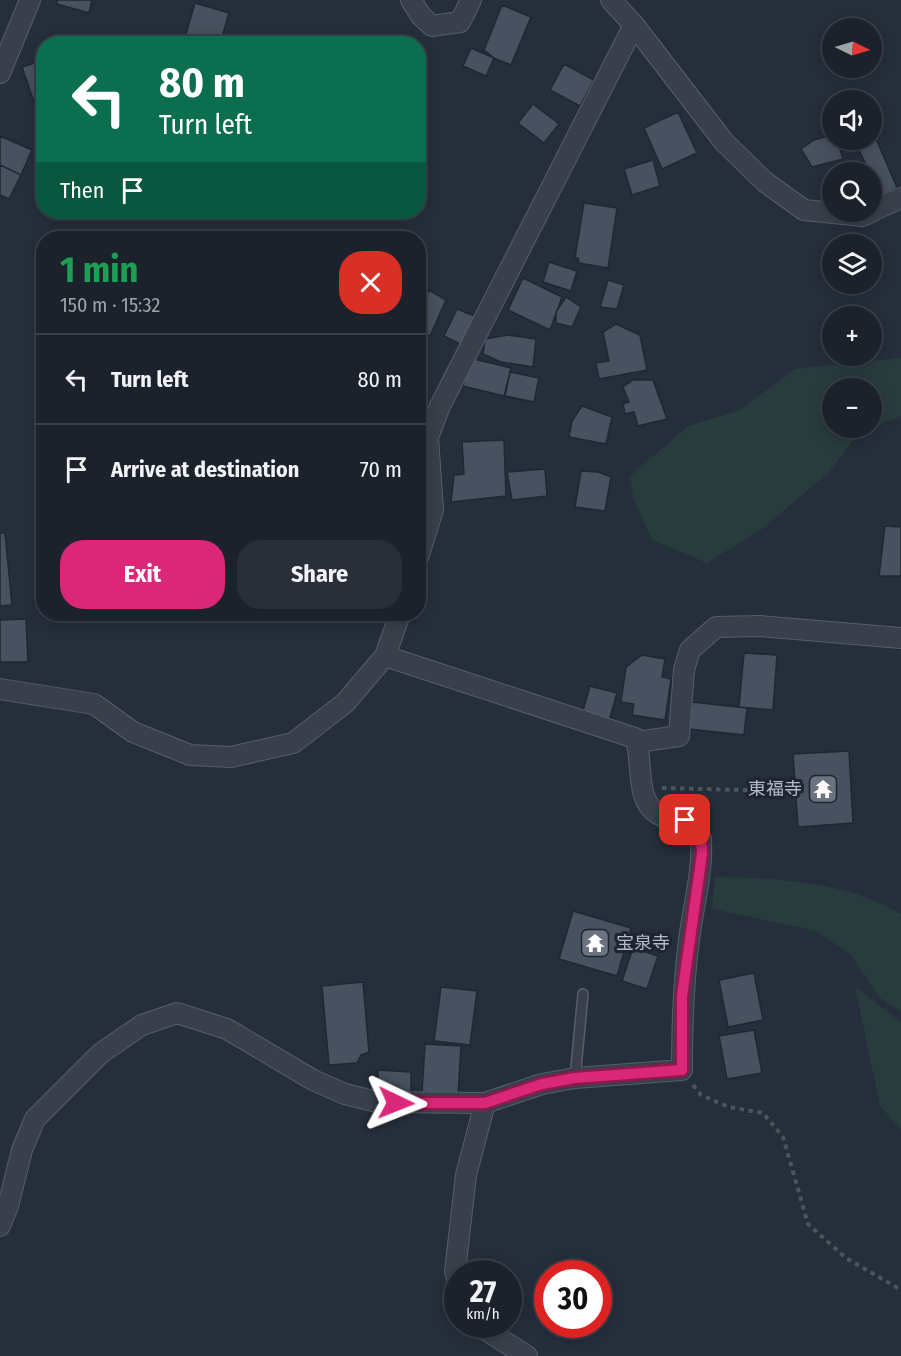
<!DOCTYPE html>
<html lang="en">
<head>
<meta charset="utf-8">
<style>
  :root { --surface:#1c222c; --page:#292f38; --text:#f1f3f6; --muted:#a0a4a9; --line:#3a3f48; --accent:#db2777 }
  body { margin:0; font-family:"Fira Sans Condensed","Noto Sans JP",sans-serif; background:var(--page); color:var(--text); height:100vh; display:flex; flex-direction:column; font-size:22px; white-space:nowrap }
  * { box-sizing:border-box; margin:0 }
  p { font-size:20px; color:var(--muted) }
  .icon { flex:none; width:33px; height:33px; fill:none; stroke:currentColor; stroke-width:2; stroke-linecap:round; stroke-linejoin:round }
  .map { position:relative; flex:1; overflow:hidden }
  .side { position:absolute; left:36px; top:231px; width:390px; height:390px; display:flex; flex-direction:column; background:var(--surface); border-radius:24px; box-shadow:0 3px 15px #0003,0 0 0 2px var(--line) }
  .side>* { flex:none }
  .hud { position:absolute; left:36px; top:36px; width:390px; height:183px; border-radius:24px; box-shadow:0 3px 15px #0003,0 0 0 2px var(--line); background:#0b6e4f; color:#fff; overflow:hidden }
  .needle { width:39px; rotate:95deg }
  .fabs { position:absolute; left:822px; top:18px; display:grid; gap:12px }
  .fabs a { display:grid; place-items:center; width:60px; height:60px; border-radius:50%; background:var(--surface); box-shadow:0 3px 15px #0003,0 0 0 2px var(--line); font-size:30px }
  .speed { position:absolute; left:444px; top:1260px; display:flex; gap:12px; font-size:30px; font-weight:700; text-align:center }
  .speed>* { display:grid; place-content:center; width:78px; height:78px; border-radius:50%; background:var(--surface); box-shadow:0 3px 15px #0003,0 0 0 2px var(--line); line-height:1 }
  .speed small { font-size:15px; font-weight:400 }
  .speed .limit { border:9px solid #d22; background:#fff; color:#111 }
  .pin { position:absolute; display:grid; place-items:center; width:51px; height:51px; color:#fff; margin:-26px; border-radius:12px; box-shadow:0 3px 9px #0006 }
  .me { position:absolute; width:66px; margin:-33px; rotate:92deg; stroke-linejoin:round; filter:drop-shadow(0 0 4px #0008) }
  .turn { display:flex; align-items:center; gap:21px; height:126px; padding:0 24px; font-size:27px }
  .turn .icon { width:78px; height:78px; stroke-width:2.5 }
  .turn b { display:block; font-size:42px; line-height:51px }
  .then { display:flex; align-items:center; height:57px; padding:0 24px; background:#0003; gap:12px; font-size:22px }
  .round { display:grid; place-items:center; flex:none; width:63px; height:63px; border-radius:24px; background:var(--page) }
  .overview { display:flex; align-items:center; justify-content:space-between; height:102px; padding:0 24px }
  h1 { font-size:36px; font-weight:700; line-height:45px; color:#1e9e55 }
  .button { display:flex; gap:12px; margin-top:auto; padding:12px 24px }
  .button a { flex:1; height:69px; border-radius:24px; background:var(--accent); color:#fff; font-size:24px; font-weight:700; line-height:69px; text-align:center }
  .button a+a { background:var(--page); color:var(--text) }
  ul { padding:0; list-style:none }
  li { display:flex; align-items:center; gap:18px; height:90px; padding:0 24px; border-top:2px solid var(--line) }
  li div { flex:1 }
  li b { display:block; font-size:22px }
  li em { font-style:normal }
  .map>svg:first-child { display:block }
  .green { fill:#283b3d; fill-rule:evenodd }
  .building { fill:#47515f; stroke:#202732; stroke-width:1.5 }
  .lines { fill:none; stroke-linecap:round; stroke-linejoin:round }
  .service-casing { stroke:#575e69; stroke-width:12 }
  .minor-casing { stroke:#575e69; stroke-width:22 }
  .path { stroke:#47585b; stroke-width:4; stroke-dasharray:4.5 4.5; stroke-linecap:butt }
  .service { stroke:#39404b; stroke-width:9 }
  .minor { stroke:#39404b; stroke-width:20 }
  .route-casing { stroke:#8e194d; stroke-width:15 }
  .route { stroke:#db2777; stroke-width:10 }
  .labels { text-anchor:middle; stroke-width:6; stroke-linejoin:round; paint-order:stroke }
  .poi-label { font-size:18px; fill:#b4bbc7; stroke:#1e2530; text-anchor:end }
</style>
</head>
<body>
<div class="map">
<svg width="901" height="1356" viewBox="0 0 901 1356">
  <rect width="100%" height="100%" fill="#252e3b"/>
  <!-- green -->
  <path class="green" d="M901 358V416L860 432 827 474 762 529 707 563 652 540 633 497 630 476 688 426 738 411 795 369ZM832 388H872V428H832Z
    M715 877C778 878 846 881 901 914V1012L880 998 850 954 816 931 712 909Z
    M855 987 901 1022V1130L880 1106Z"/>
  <!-- building -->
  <path class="building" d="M57 0H92L89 13 57 4Z
    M195 3 229 13 220 44H183Z
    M502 5 531 17 511 65 494 58 484 50Z
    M471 48 494 58 486 76 463 66Z
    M44 60V95L34 102 22 67Z
    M564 64 594 80 580 106 550 90Z
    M533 104 559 124 544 143 518 123Z
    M678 112 697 153 662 169 644 128Z
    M872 129 897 188 879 197 872 172H869L857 145 843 151 838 140H872Z
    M832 135V140H837L843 159 812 167 801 149 814 140Z
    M0 136 32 150 21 175 0 165Z
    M653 160 660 186 632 195 624 169Z
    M0 165 21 175 9 199 0 195Z
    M584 203 617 208 608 268 579 263 578 258H575Z
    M549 262 577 271 571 291 543 282Z
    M523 278 562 297 550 330 508 310Z
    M608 280 624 285 617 309 600 307Z
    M429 290 446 300 430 336 418 330V312Z
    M566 297 581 307 572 327 556 323V312Z
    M457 309 477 317 462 345 444 336Z
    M616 324 640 335 647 370 599 379 596 363 609 361 603 332Z
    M508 335 536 339 533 367 501 362 483 354 485 339Z
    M470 358 511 368 504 396 463 386Z
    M510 372 539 378 534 402 505 396Z
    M633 380H653L667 419 638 426 634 412 625 414 623 404 629 402 623 387Z
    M582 406 612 417 606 444 569 437 572 421Z
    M504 440 506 496 451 502 454 475 464 474 462 442Z
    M545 469 547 496 512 500 507 472Z
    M581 471 598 472 611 477 605 511 575 507Z
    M885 526 901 527V576H879Z
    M0 533H5L12 605 0 606Z
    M26 619 28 662H0V620Z
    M744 653 777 655 773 710 739 707Z
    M642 655 665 659 662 677 671 679 665 720 632 715 634 704 621 702 626 667Z
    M590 686 617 693 609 721 582 714Z
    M692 702 747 708 744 735 689 729Z
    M849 751 853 823 798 827 793 754Z
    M573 911 631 928 617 976 559 959Z
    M633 948 658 956 647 989 622 981Z
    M754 973 763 1020 728 1027 719 980Z
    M363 982 369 1052 361 1055 357 1063 329 1065 322 986Z
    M441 987 477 991 470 1045 434 1041Z
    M754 1030 762 1073 727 1079 719 1036Z
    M425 1044 461 1046 458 1095 422 1092Z
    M378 1070 411 1072V1094L378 1097Z"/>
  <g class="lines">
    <!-- service casing -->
    <g class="service-casing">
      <path id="service" d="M575 1078 583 994"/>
    </g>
    <!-- minor casing -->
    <g class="minor-casing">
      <path id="minor" d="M411 0 421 16 432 26 460 22 471 0
        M611 0 634 25 724 142 765 182 804 210 863 216 871 212
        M0 73 30 0
        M872 211 901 198
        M418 558 433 510 428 437 440 406 634 25
        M0 689 94 704 133 732 190 755 231 757 293 743 345 703 385 656 400 614
        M637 742 679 736 684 670 690 650 716 627 760 626 901 638
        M0 1226 8 1206 22 1150 35 1119 101 1053 142 1025 177 1013 227 1029 313 1080 345 1094 377 1102 485 1103 542 1084 575 1078 682 1070C682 1026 683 984 689 940 693 906 703 874 701 839 683 809 680 826 658 814 634 800 644 760 635 738L385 656
        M458 1281 455 1272 466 1175 485 1103
        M476 1324 527 1356"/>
    </g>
    <!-- path -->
    <path class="path" d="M662 788 785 791
      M693 1085 701 1095 729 1107 763 1113 783 1137 808 1224 846 1258 901 1290"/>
    <!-- service -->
    <use href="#service" class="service"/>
    <!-- minor -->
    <use href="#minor" class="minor"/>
  </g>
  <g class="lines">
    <!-- route casing -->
    <g class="route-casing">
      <path id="route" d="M396 1103H485L542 1084 575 1078 682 1070V996L702 854 701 839 685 820"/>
    </g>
    <!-- route -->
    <use href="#route" class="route"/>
  </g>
  <!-- icons -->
  <defs>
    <g id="temple-square" transform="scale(1.5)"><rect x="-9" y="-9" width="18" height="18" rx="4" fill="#6b7280" stroke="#1e2530"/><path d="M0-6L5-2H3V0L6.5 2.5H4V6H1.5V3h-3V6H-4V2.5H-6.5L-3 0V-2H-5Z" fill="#fff"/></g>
  </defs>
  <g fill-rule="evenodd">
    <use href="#temple-square" x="823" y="789"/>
    <use href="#temple-square" x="595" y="943"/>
  </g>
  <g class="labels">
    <!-- poi labels -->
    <g class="poi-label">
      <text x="802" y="795">東福寺</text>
      <text x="616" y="949" text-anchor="start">宝泉寺</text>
    </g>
  </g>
</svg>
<div class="fabs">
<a><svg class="needle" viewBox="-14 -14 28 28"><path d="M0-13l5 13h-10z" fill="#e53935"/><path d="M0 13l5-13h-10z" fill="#a0a4a9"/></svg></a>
<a><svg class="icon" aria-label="sound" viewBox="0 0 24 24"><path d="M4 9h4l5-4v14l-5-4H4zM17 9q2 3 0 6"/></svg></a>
<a><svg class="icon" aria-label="search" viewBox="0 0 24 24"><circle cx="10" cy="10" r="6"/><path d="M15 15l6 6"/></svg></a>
<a><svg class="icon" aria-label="layers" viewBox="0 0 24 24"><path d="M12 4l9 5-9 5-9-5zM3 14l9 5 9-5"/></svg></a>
<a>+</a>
<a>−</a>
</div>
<div class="speed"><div>27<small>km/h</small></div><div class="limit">30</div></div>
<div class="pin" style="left:685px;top:820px;background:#d93025"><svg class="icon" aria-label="arrive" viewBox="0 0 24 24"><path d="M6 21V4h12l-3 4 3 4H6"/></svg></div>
<svg class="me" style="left:396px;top:1103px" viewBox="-20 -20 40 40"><path d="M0-17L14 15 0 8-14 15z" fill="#db2777" stroke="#fff" stroke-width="4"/></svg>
<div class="hud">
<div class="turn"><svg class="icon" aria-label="left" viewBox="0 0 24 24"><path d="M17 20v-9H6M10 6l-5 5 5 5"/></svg><div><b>80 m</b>Turn left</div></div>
<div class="then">Then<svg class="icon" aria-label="arrive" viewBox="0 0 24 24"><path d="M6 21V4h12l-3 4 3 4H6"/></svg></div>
</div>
<section class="side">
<div class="overview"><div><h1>1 min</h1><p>150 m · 15:32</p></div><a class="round" style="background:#d93025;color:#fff"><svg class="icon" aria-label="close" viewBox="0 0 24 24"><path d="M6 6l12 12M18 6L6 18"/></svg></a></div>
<ul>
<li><svg class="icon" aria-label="left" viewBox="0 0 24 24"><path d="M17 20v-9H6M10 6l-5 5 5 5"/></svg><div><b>Turn left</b></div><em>80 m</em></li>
<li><svg class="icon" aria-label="arrive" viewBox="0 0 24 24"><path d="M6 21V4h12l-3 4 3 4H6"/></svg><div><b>Arrive at destination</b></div><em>70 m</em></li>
</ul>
<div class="button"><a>Exit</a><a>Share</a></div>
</section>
</div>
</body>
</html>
